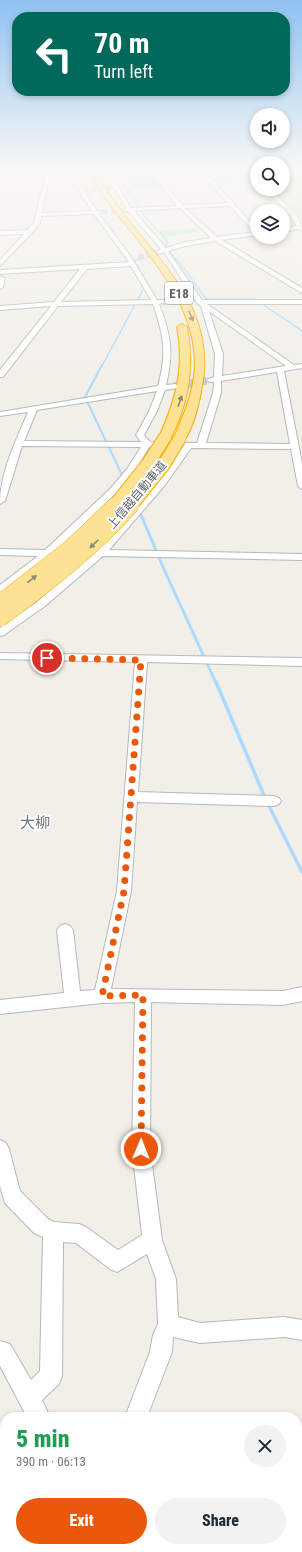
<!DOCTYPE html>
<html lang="en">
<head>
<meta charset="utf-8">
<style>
  :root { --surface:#fff; --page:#f2f2f3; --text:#1f2937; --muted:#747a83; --accent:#ea580c }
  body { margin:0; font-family:"Roboto Condensed","Noto Sans JP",sans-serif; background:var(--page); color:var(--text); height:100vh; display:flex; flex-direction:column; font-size:15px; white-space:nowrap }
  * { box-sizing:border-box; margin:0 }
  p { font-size:13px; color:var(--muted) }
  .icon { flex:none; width:22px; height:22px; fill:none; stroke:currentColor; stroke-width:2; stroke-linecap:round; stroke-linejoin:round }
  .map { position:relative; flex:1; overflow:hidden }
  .details { position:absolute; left:0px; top:1412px; width:302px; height:140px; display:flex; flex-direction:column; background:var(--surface); border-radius:16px 16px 0 0; box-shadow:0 2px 6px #0003 }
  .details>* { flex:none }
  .guide { position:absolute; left:12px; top:12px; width:278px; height:84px; border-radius:16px; box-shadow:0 2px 6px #0003; background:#00695c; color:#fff; overflow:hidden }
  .tools { position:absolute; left:250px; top:108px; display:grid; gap:8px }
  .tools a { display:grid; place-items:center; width:40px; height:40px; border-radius:50%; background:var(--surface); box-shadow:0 2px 6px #0003; font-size:20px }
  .pin { position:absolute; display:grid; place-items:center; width:34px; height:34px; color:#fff; margin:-17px; border:2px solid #fff; border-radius:50%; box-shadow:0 1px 4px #0007 }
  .me { position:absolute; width:44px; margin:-22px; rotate:1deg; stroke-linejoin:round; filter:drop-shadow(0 0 3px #0008) }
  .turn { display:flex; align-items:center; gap:14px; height:84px; padding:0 16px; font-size:18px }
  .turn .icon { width:52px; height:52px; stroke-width:2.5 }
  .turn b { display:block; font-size:28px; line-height:34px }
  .round { display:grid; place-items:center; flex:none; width:42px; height:42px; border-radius:21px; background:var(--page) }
  .head { display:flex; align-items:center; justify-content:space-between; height:68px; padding:0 16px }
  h1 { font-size:24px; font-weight:800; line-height:30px; color:#1e9e55 }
  .button { display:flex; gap:8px; margin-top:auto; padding:8px 16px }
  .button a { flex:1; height:46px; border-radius:24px; background:var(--accent); color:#fff; font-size:16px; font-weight:800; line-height:46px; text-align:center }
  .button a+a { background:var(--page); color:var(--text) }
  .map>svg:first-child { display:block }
  .green { fill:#c5e8c5 }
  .water { fill:#aadaff }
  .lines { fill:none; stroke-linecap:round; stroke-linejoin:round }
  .stream-far3 { stroke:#aadaff; stroke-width:1.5 }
  .stream-far2 { stroke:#aadaff; stroke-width:2 }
  .stream-far1 { stroke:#aadaff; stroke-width:3 }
  .stream { stroke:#aadaff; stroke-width:3.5 }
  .minor-tunnel-far2 { stroke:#ccccc8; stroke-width:5; stroke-dasharray:5 2.5; stroke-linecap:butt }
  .minor-tunnel-far1 { stroke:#ccccc8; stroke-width:6; stroke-dasharray:6 3; stroke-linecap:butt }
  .minor-tunnel { stroke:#ccccc8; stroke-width:8; stroke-dasharray:8 4; stroke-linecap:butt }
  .minor-casing { stroke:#b5b8bc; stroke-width:2 }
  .highway-casing { stroke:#f9ab00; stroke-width:2 }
  .minor { fill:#fff; fill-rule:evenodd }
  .highway { fill:#fde293; fill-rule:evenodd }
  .highway-bridge-far1-casing { stroke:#f9ab00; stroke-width:14; stroke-linecap:butt }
  .highway-bridge-casing { stroke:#f9ab00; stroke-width:16; stroke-linecap:butt }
  .highway-bridge-far1 { stroke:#fde293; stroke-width:12 }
  .highway-bridge { stroke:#fde293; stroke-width:15 }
  .oneway { fill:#8e8975 }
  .route { stroke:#ea580c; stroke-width:7; stroke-dasharray:0 12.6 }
  .labels { text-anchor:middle; stroke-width:4; stroke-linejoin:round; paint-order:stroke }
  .far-street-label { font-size:12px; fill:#5f6368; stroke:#fff }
  .shield { fill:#fff; stroke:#8f9295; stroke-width:1 }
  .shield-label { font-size:13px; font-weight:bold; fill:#5f6368 }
  .neighbourhood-label { font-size:15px; fill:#70757a; stroke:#fff }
</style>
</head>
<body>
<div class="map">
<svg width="302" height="1552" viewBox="0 0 302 1552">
  <rect width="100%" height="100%" fill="#f1efe8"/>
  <!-- green -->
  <path class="green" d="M208 168H257V181L215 173Z
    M283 168H302V220L291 213 267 189H283Z
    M208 175 230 176 248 180 215 182Z
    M197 228 201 231 164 237 157 231Z"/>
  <!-- water -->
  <path class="water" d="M151 173 162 187 135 188 125 174Z"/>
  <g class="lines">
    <!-- stream-far3 -->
    <path class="stream-far3" d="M112 168 144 215 167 241 166 247 168 250 186 271 206 299H255L302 331
      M0 174 36 168
      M102 366 147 282 134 261 139 259"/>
    <!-- stream-far2 -->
    <path class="stream-far2" d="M102 365 85 397 123 477"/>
    <!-- stream-far1 -->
    <path class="stream-far1" d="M139 510 163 567 216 683"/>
    <!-- stream -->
    <path class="stream" d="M216 682 266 800 302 872"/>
    <!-- minor-tunnel-far2 -->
    <path class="minor-tunnel-far2" d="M84 190 112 188
      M103 212 125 210
      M147 255 159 252"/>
    <!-- minor-tunnel-far1 -->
    <path class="minor-tunnel-far1" d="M138 258 151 254
      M163 302H193"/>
    <!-- minor-tunnel -->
    <path class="minor-tunnel" d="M175 386 210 380"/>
    <!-- minor casing -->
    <g class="minor-casing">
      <path id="minor" d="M35 168H43L0 176V174Z
        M47 168H51L42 213 92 211 65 168H69L97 211 104 212 99 214 131 257 157 300H163L166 302 159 304C171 335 174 352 166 385L175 384 179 386 178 388 165 390 157 411 144 435 150 442 197 443 213 393 214 382H210L206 380 214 377 215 354 201 306 197 303 164 252 159 254 156 252 161 249 128 211H124V209L126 208 109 179 113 178 131 208 177 206 151 171 152 168H156L157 173C190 171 225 168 257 180V183L234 177 207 174 257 229V235L222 240 302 288V293L215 241 186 246 168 251 202 300H302V304H207L294 365 302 364V368L284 371 302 463V489L298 486 291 449 191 448 165 485 109 550 302 554V560L103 556 45 606 4 635 0 636V628L37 602 97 551 159 481 182 448 149 447 134 472 116 493 52 555 4 592 0 593V585L38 556 0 555V549L45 550 110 489 127 469 141 447 22 446 5 501 0 504C0 472 16 441 28 412L0 416V412L158 386C167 353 164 336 153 304L58 306 3 377H0V370L51 306 0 310V306L54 302 80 269 0 274V270L129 262 94 214 41 216 40 223 32 233 0 266V260L24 234 0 235V231L27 230 34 223ZM202 174 228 203 182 205 159 175ZM230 206 254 232 217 237 185 208ZM180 208 211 238 185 242 166 248 134 211ZM131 266 151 300 61 302 87 269ZM209 311 286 366 222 376 223 354ZM277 372 290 444 206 443 221 393V381ZM157 391 149 411 136 435 141 442 24 441 37 410Z
        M265 189H270C280 200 302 215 302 231L299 229 283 232V228L297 226 289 214Z
        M0 276 5 278 3 287 0 289Z
        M0 653 302 658V666L147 662 138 792 274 796 279 798 281 801 279 804 274 806 137 802 131 891 111 989 283 991 302 987V1001L283 1005 151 1002 150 1149 162 1240 176 1279 178 1317 200 1323 284 1317 302 1320V1340L284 1337 200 1343 173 1337 172 1352 147 1417H125L150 1352 153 1335 158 1324 156 1279 147 1254 117 1272 110 1269 76 1243 63 1242 62 1376 59 1384 42 1400 50 1417H27L0 1366V1341L10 1344 31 1380 40 1371 43 1237 34 1233 5 1203 0 1186V1140L6 1143 9 1149 20 1191 48 1219 54 1222 79 1224 86 1227 118 1250 142 1235 132 1149 135 1002 102 1003 0 1014V1000L64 993 57 930 60 926 65 924 70 926 73 930 80 991 95 990 117 891 135 662 0 659Z
        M78 1547H102L101 1552H77Z"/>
    </g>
    <!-- highway casing -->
    <g class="highway-casing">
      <path id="highway" d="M89 168H95C131 247 223 291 201 392 198 408 193 427 184 441H176L174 438C182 418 191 399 194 377 201 320 164 273 131 231 115 211 98 192 89 168Z
        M182 324 187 327C193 358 191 387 180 417 177 424 174 433 169 440H161L159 437C176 399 185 368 177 327Z"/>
    </g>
    <!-- minor -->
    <use href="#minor" class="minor"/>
    <!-- highway -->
    <use href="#highway" class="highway"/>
    <!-- highway-bridge-far1 casing -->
    <g class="highway-bridge-far1-casing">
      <path id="highway-bridge-far1" d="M114 506 149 462 165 437
        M131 506 163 466 180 438"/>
    </g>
    <!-- highway-bridge casing -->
    <g class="highway-bridge-casing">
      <path id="highway-bridge" d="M0 602 70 548 115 505
        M0 619C47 584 93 549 132 505"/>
    </g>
    <!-- highway-bridge-far1 -->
    <use href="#highway-bridge-far1" class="highway-bridge-far1"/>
    <!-- highway-bridge -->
    <use href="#highway-bridge" class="highway-bridge"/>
  </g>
  <!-- one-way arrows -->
  <defs><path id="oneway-solid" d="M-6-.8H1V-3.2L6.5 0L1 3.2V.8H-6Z"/></defs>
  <g class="oneway">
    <use href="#oneway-solid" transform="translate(191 316) rotate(68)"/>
    <use href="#oneway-solid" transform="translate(180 401) rotate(-72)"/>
    <use href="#oneway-solid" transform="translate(94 544) rotate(136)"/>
    <use href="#oneway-solid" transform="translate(32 579) rotate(-38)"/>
  </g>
  <!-- sky -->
  <linearGradient id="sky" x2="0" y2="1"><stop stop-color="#8fc3f1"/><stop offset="0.44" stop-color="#f9f8f5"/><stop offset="1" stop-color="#f9f8f5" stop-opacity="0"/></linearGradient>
  <rect width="302" height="385" fill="url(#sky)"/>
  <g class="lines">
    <!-- route -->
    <path class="route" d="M47 658 141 660 124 891 102 996 143 995 141 1149"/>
  </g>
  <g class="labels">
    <!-- far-street labels -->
    <g class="far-street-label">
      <text transform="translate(137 495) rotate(-50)" y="4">上信越自動車道</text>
    </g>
    <!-- shield labels -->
    <rect class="shield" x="165" y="282" width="28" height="22" rx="3"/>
    <g class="shield-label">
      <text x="179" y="298">E18</text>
    </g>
    <!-- neighbourhood labels -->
    <g class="neighbourhood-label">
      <text x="35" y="828">大柳</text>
    </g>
  </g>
</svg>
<div class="tools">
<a><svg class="icon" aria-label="sound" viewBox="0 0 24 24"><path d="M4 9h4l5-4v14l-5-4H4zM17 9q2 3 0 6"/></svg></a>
<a><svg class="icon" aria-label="search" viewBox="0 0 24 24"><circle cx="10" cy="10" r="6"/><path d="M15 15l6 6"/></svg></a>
<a><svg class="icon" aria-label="layers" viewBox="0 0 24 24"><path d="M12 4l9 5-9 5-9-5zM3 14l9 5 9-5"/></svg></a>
</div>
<div class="pin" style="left:47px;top:658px;background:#d93025"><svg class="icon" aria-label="arrive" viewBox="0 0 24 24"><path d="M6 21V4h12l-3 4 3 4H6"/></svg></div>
<svg class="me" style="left:141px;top:1149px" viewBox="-20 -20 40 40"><circle r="17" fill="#ea580c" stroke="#fff" stroke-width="3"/><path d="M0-11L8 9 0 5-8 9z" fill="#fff"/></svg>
<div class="guide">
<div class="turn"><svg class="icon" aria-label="left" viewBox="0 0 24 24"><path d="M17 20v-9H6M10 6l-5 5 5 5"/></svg><div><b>70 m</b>Turn left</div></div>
</div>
<section class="details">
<div class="head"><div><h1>5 min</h1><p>390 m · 06:13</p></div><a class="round"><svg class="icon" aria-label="close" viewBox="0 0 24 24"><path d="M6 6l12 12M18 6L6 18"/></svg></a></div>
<div class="button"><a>Exit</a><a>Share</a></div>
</section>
</div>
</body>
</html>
